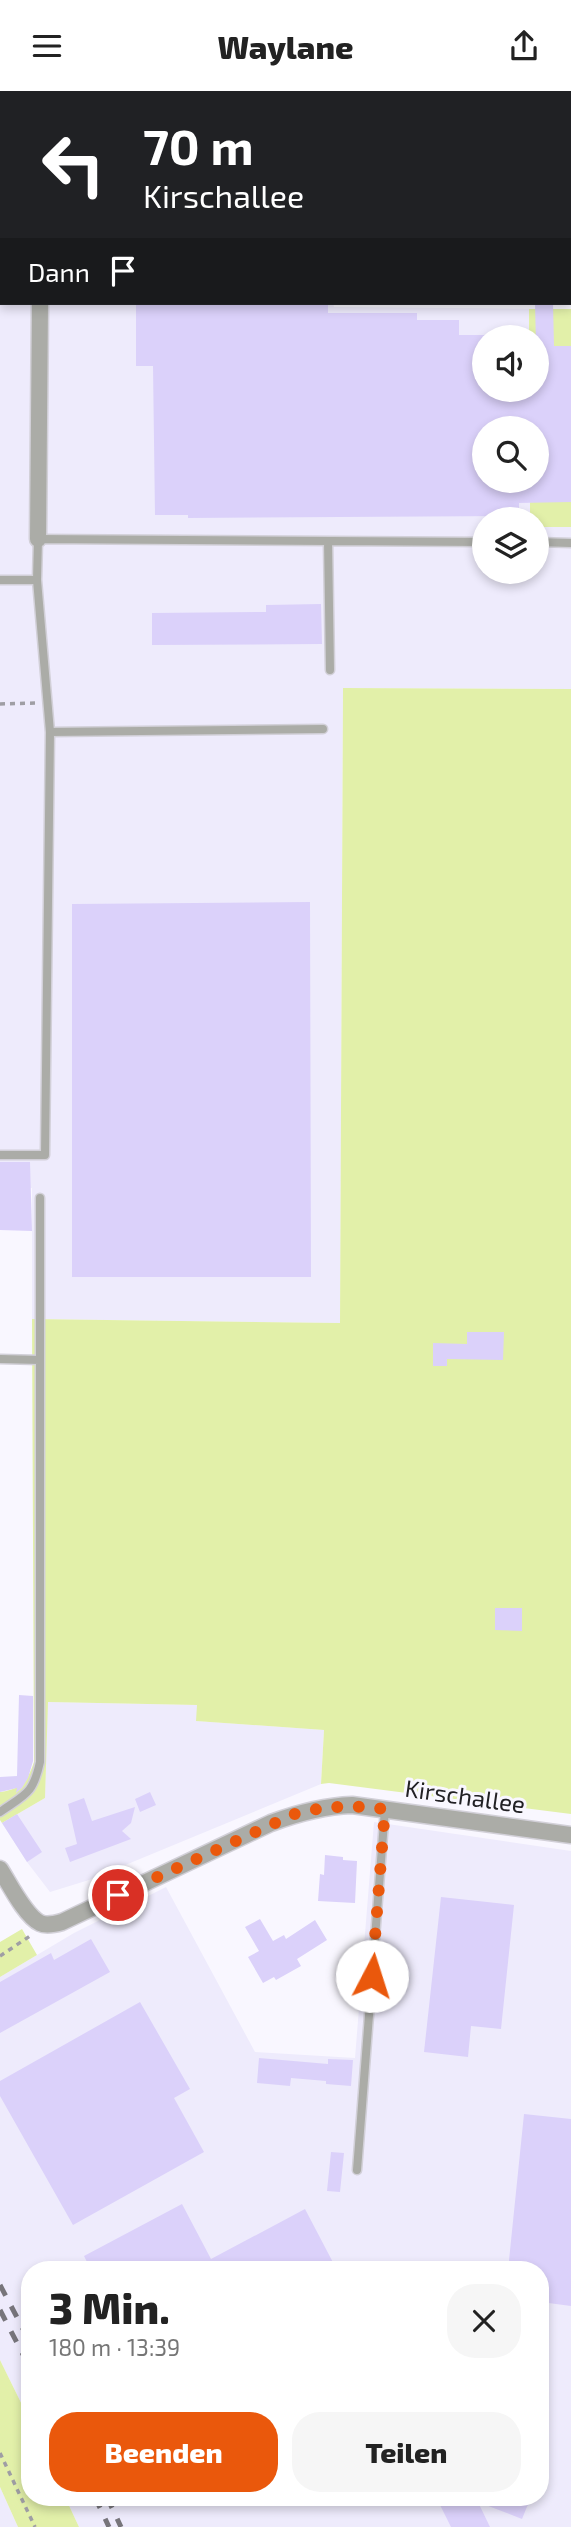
<!DOCTYPE html>
<html lang="de">
<head>
<meta charset="utf-8">
<style>
  :root { --surface:#fff; --page:#f6f6f6; --text:#222; --muted:#767676; --accent:#ea580c }
  body { margin:0; font-family:"Exo 2",sans-serif; background:var(--page); color:var(--text); height:100vh; display:flex; flex-direction:column; font-size:26px; white-space:nowrap }
  * { box-sizing:border-box; margin:0 }
  p { font-size:23px; color:var(--muted) }
  .icon { flex:none; width:38px; height:38px; fill:none; stroke:currentColor; stroke-width:2; stroke-linecap:round; stroke-linejoin:round }
  .map { position:relative; flex:1; overflow:hidden }
  .sheet { position:absolute; left:21px; top:2170px; width:528px; height:245px; display:flex; flex-direction:column; background:var(--surface); border-radius:28px; box-shadow:0 4px 10px #0003 }
  .sheet>* { flex:none }
  .guide { position:absolute; left:0px; top:0px; width:572px; height:214px; box-shadow:0 4px 10px #0003; background:#202124; color:#fff; overflow:hidden }
  .tools { position:absolute; left:472px; top:234px; display:grid; gap:14px }
  .tools a { display:grid; place-items:center; width:77px; height:77px; border-radius:50%; background:var(--surface); box-shadow:0 4px 10px #0003; font-size:35px }
  .pin { position:absolute; display:grid; place-items:center; width:60px; height:60px; color:#fff; margin:-30px; border:4px solid #fff; border-radius:50%; box-shadow:0 2px 7px #0007 }
  .me { position:absolute; width:77px; margin:-38px; rotate:5deg; stroke-linejoin:round; filter:drop-shadow(0 0 5px #0008) }
  .turn { display:flex; align-items:center; gap:24px; height:147px; padding:0 28px; font-size:32px }
  .turn .icon { width:91px; height:91px; stroke-width:2.5 }
  .turn b { display:block; font-size:49px; line-height:60px }
  .then { display:flex; align-items:center; height:66px; padding:0 28px; background:#0003; gap:14px; font-size:26px }
  .round { display:grid; place-items:center; flex:none; width:74px; height:74px; border-radius:28px; background:var(--page) }
  .head { display:flex; align-items:center; justify-content:space-between; height:119px; padding:0 28px }
  h1 { font-size:42px; font-weight:800; line-height:52px }
  .primary-button { display:flex; gap:14px; margin-top:auto; padding:14px 28px }
  .primary-button a { flex:1; height:80px; border-radius:28px; background:var(--accent); color:#fff; font-size:28px; font-weight:800; line-height:80px; text-align:center }
  .primary-button a+a { background:var(--page); color:var(--text) }
  header { display:flex; justify-content:space-between; align-items:center; height:91px; padding:0 28px; background:var(--surface); font-size:32px; font-weight:800 }
  .map>svg:first-child { display:block }
  .built { fill:#eeebfc; fill-rule:evenodd }
  .green { fill:#e2f0a9 }
  .building { fill:#dbd1fa; fill-rule:evenodd }
  .lines { fill:none; stroke-linecap:round; stroke-linejoin:round }
  .service-casing { stroke:#d2d0d8; stroke-width:11 }
  .minor-casing { stroke:#d2d0d8; stroke-width:19 }
  .path { stroke:#9f9ea4; stroke-width:3.5; stroke-dasharray:5 5; stroke-linecap:butt }
  .service { stroke:#abaca7; stroke-width:8 }
  .minor { stroke:#abaca7; stroke-width:16 }
  .rail { stroke:#77757b; stroke-width:5; stroke-dasharray:12 12; stroke-linecap:butt }
  .route { stroke:#ea580c; stroke-width:12; stroke-dasharray:0 21.6 }
  .labels { text-anchor:middle; stroke-width:6; stroke-linejoin:round; paint-order:stroke }
  .street-label { font-size:24px; fill:#222125; stroke:#f9f7ff }
</style>
</head>
<body>
<header><svg class="icon" aria-label="menu" viewBox="0 0 24 24"><path d="M4 6h16M4 12h16M4 18h16"/></svg>Waylane<svg class="icon" aria-label="share" viewBox="0 0 24 24"><path d="M12 15V3M7 8l5-5 5 5M5 13v7h14v-7"/></svg></header>
<div class="map">
<svg width="571" height="2436" viewBox="0 0 571 2436">
  <rect width="100%" height="100%" fill="#f9f7ff"/>
  <!-- built -->
  <path class="built" d="M50 0H322L50 2Z
    M0 71 2 212H333L334 216 571 218V598L343 597 340 1232 32 1228V1097L0 1096ZM485 247H537V299H485ZM485 338H537V390H485ZM485 429H537V481H485Z
    M47 1611 197 1614V1630L324 1639 321 1693 89 1789 50 1801 27 1771 2 1732 45 1707Z
    M374 1731 571 1760V2436H79L65 2406H541V2179H30V2330L0 2269V1886L74 1842 166 1796 255 1961 355 1967Z
    M0 2396 18 2436H0Z"/>
  <!-- green -->
  <path class="green" d="M529 218H571V436H537V429H530V390H537V247H529Z
    M343 597 571 598V1723L329 1692 321 1693 324 1639 196 1630 197 1614 48 1611 45 1707 2 1732 0 1729V1701C22 1698 27 1691 34 1671L32 1228 340 1232Z
    M22 1838 37 1864 0 1886V1851Z
    M0 2269 30 2330V2406H65L79 2436H18L0 2396Z"/>
  <!-- building -->
  <path class="building" d="M136 212H328V222H417V229H459V244H485V299H537L535 212H553L554 255H571V411L519 412V425L188 427V424H155L153 275H136ZM485 338H537V390H485Z
    M321 513 322 553 152 554V522L266 521V514Z
    M310 811 311 1186H72V813Z
    M0 1071H30L32 1140 0 1139Z
    M467 1241H504L503 1269 447 1268V1275H433V1252L467 1253Z
    M495 1517H522V1540L495 1539Z
    M19 1604 33 1605V1670L28 1687 22 1697 16 1702 17 1697 0 1701V1686L17 1685Z
    M150 1701 156 1714 140 1721 135 1708Z
    M84 1707 92 1730 135 1716 131 1732 122 1740 131 1748 70 1771 65 1757 77 1753 68 1713Z
    M17 1723 42 1761 27 1771 2 1732Z
    M325 1764 343 1766V1769L357 1770 355 1812 318 1810 320 1783 324 1784Z
    M441 1806 514 1814 501 1938 471 1935 468 1966 424 1961Z
    M260 1828 273 1850 284 1844 286 1848 315 1829 327 1849 297 1868 301 1875 276 1889 274 1886 263 1892 248 1866 259 1860 245 1836Z
    M91 1848 110 1881 0 1942V1891L51 1862 54 1869Z
    M140 1911 190 1998 174 2007 204 2061 73 2134 0 2005V1990Z
    M259 1967 328 1973V1968L353 1969 351 1995 326 1993V1990L291 1987 290 1995 257 1992Z
    M524 2023 571 2028V2215L541 2211V2179H508Z
    M331 2061 344 2062 340 2101 327 2100Z
    M182 2113 211 2168 305 2118 337 2179H91L84 2165Z
    M436 2406H531L522 2428 478 2411 490 2436H451Z"/>
  <g class="lines">
    <!-- service casing -->
    <g class="service-casing">
      <path id="service" d="M328 450 330 579
        M537 451 571 452
        M0 489H37
        M50 641 323 638
        M0 1064H45L50 641 37 489 38 448 485 451
        M0 1268 40 1269
        M0 1721C26 1703 33 1703 40 1671V1107
        M357 2079 385 1718"/>
    </g>
    <!-- minor casing -->
    <g class="minor-casing">
      <path id="minor" d="M41 0V2
        M38 448 40 212
        M0 1778C9 1792 25 1825 40 1832 46 1835 55 1833 62 1831L271 1732C298 1722 323 1715 352 1714L571 1744"/>
    </g>
    <!-- path -->
    <path class="path" d="M0 613 36 612
      M0 1865 30 1845
      M0 2362 35 2436"/>
    <!-- service -->
    <use href="#service" class="service"/>
    <!-- minor -->
    <use href="#minor" class="minor"/>
    <!-- rail -->
    <path class="rail" d="M0 2194 30 2251
      M0 2219 30 2277
      M95 2406 109 2436
      M107 2406 121 2436"/>
  </g>
  <g class="lines">
    <!-- route -->
    <path class="route" d="M118 1804 297 1722C328 1715 353 1714 385 1718L372 1885"/>
  </g>
  <g class="labels">
    <!-- street labels -->
    <g class="street-label">
      <text transform="translate(465 1706) rotate(8)" y="8">Kirschallee</text>
    </g>
  </g>
</svg>
<div class="tools">
<a><svg class="icon" aria-label="sound" viewBox="0 0 24 24"><path d="M4 9h4l5-4v14l-5-4H4zM17 9q2 3 0 6"/></svg></a>
<a><svg class="icon" aria-label="search" viewBox="0 0 24 24"><circle cx="10" cy="10" r="6"/><path d="M15 15l6 6"/></svg></a>
<a><svg class="icon" aria-label="layers" viewBox="0 0 24 24"><path d="M12 4l9 5-9 5-9-5zM3 14l9 5 9-5"/></svg></a>
</div>
<div class="pin" style="left:118px;top:1804px;background:#d93025"><svg class="icon" aria-label="arrive" viewBox="0 0 24 24"><path d="M6 21V4h12l-3 4 3 4H6"/></svg></div>
<svg class="me" style="left:372px;top:1885px" viewBox="-20 -20 40 40"><circle r="19" fill="#fff"/><path d="M0-13L10 11 0 6-10 11z" fill="#ea580c"/></svg>
<div class="guide">
<div class="turn"><svg class="icon" aria-label="left" viewBox="0 0 24 24"><path d="M17 20v-9H6M10 6l-5 5 5 5"/></svg><div><b>70 m</b>Kirschallee</div></div>
<div class="then">Dann<svg class="icon" aria-label="arrive" viewBox="0 0 24 24"><path d="M6 21V4h12l-3 4 3 4H6"/></svg></div>
</div>
<section class="sheet">
<div class="head"><div><h1>3 Min.</h1><p>180 m · 13:39</p></div><a class="round"><svg class="icon" aria-label="close" viewBox="0 0 24 24"><path d="M6 6l12 12M18 6L6 18"/></svg></a></div>
<div class="primary-button"><a>Beenden</a><a>Teilen</a></div>
</section>
</div>
</body>
</html>
